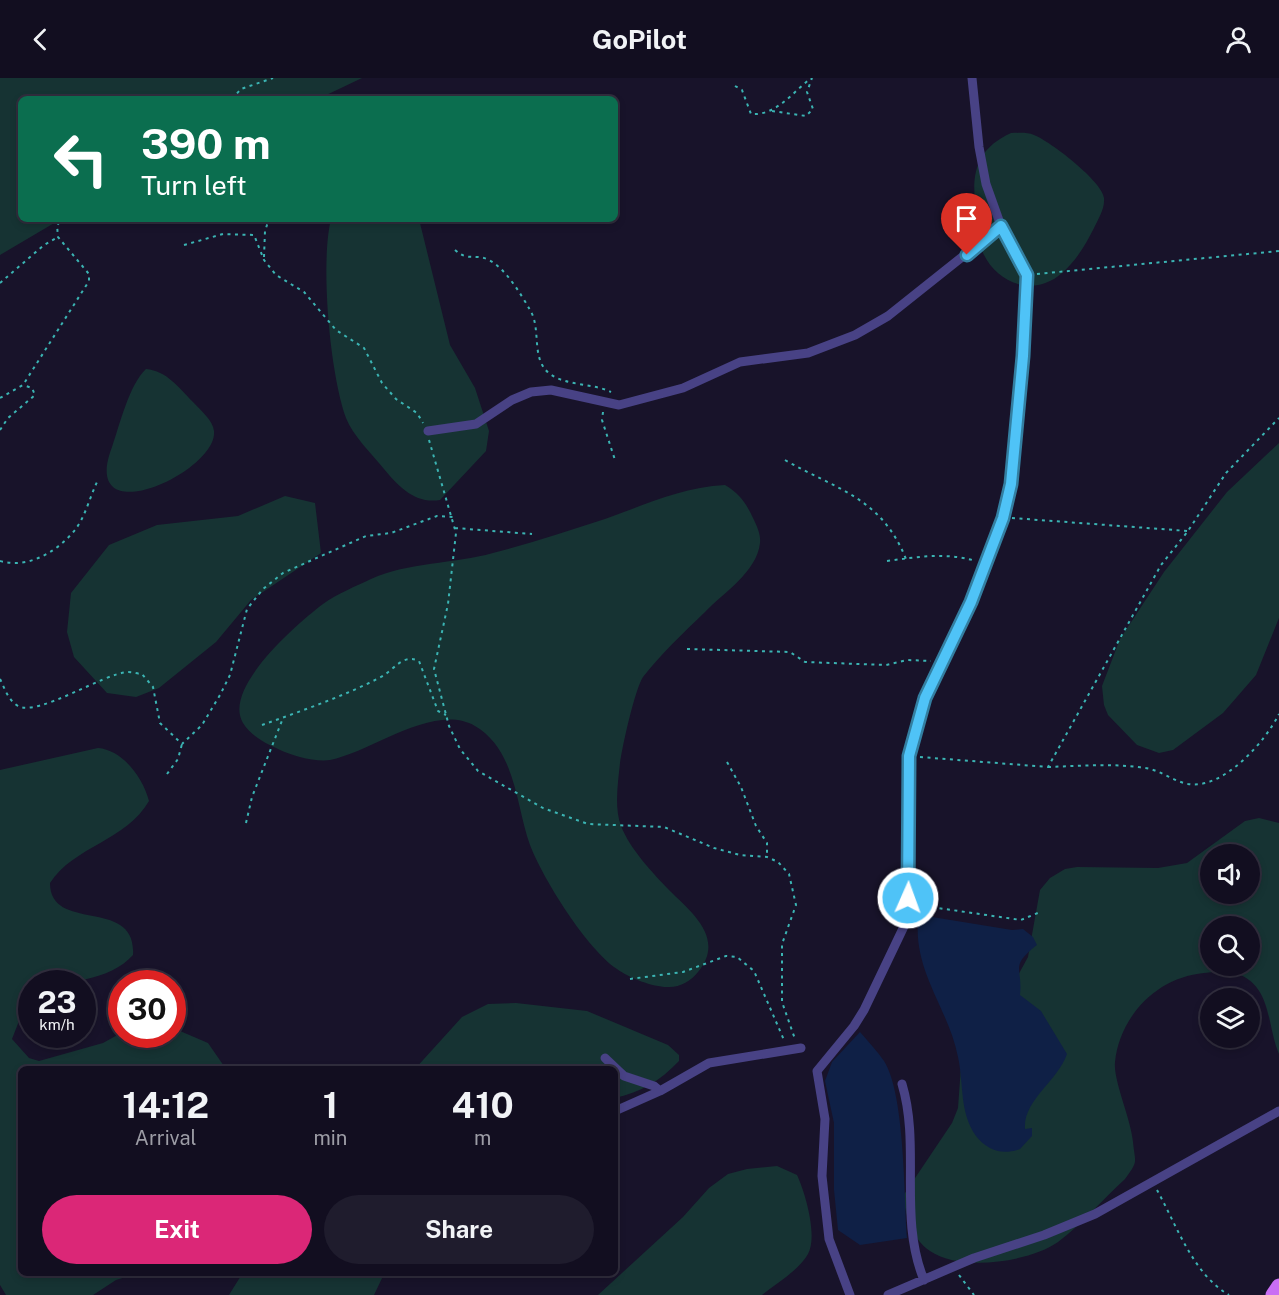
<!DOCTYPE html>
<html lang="en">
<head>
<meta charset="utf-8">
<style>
  :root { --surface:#120e20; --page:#1f1c2d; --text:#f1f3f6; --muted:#9c9ca5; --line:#312e3e; --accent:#db2777 }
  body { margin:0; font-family:"Public Sans",sans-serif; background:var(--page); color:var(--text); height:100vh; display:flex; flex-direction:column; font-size:22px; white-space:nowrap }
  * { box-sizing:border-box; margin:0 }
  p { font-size:20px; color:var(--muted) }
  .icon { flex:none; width:33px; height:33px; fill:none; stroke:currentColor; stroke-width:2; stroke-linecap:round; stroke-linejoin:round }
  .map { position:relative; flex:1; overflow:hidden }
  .details { position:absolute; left:18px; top:988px; width:600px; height:210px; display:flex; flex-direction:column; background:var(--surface); border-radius:9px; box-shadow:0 3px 9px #0003,0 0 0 2px var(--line) }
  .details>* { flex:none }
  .guide { position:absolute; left:18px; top:18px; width:600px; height:126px; border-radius:9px; box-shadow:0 3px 9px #0003,0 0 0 2px var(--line); background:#0b6e4f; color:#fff; overflow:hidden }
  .buttons { position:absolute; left:1200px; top:766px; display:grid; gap:12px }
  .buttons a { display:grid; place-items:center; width:60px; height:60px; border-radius:50%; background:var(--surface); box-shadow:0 3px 9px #0003,0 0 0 2px var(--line); font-size:30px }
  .speed { position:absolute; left:18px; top:892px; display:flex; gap:12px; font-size:30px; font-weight:700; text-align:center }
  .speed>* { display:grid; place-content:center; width:78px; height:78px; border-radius:50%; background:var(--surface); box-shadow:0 3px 9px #0003,0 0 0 2px var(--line); line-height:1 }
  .speed small { font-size:15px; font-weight:400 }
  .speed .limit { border:9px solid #d22; background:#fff; color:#111 }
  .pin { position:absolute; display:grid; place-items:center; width:51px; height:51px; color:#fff; margin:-62px -26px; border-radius:50% 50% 50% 0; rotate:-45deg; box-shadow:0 0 6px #0007 }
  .pin .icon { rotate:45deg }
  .me { position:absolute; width:66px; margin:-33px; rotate:2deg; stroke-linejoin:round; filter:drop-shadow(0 0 4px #0008) }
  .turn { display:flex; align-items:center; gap:21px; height:126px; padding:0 24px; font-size:27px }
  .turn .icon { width:78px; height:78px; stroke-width:2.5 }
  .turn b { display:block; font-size:42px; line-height:51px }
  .eta { display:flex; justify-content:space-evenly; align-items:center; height:102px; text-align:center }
  .eta b { font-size:36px; font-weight:700; line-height:42px }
  .button { display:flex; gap:12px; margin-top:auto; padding:12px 24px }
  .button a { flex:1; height:69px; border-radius:36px; background:var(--accent); color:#fff; font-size:24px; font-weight:700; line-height:69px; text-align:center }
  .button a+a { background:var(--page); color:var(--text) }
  header { display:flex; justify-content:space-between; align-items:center; height:78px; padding:0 24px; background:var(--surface); font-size:27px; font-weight:700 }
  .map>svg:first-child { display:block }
  .green { fill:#163333; fill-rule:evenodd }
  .water { fill:#0f2046 }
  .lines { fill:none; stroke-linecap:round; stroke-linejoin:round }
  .path { stroke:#3bb4b3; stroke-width:2; stroke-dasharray:3 4.5; stroke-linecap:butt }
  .street { stroke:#484285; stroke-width:9 }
  .primary { stroke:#c96ef4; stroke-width:15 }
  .route-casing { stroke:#337fa1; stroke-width:15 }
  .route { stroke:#4fc3f7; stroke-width:10 }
</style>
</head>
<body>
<header><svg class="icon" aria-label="back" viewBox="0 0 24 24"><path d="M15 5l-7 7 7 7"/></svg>GoPilot<svg class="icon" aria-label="person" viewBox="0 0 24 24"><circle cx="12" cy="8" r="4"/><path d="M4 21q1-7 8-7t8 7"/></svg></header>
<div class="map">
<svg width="1279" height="1217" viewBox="0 0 1279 1217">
  <rect width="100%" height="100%" fill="#18132a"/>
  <!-- green -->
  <path class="green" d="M0 0H362L318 21H21V141H61L0 177Z
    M1011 55C1019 55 1027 54 1034 57 1050 63 1103 104 1104 120 1105 131 1098 141 1094 150 1086 166 1076 183 1062 195 1035 219 998 207 983 175 979 165 979 150 977 139 971 101 972 73 1011 55Z
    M331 141H419L450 267 475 310 489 353 486 373 440 422C415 426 399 409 384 391 372 376 353 358 346 340 330 296 320 186 331 141Z
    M146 291C167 293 178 309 193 324 200 332 213 342 214 353 218 394 78 458 112 369 120 346 129 307 146 291Z
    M1279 365V540L1256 597 1223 635 1173 672 1159 675 1137 667 1108 637 1104 627 1102 608 1120 561 1164 494 1227 414Z
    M725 407C739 415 746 425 753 440 757 448 761 457 760 465 757 494 723 515 705 534 685 553 659 578 643 599 635 611 622 669 620 685 618 705 614 729 621 748 630 771 652 794 669 812 691 834 726 860 698 894 691 903 679 910 667 909 653 909 629 900 617 891 587 871 543 801 530 767 516 728 516 672 475 648 434 624 372 674 330 682 315 684 292 678 278 671 265 665 251 658 243 645 222 610 298 545 323 526 337 516 356 508 371 501 408 484 454 486 493 475 531 465 568 453 605 441 645 427 682 409 725 407Z
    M285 418 315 425 321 475 251 522 216 564 159 610 136 619 107 615 74 579 67 554 71 515 109 467 157 447 238 438Z
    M98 670C123 672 143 700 149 723 126 763 74 768 50 805 50 856 137 818 133 877 110 903 64 906 32 906L31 930 19 943 12 961 29 980 39 983 103 965 121 955 122 957H172L173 950 208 965 226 991 21 992V1196H135L116 1202 93 1217H6L0 1207V692Z
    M1259 740 1279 745V976C1266 946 1273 905 1232 894 1223 892 1213 894 1204 895 1158 899 1120 937 1115 984 1113 1002 1131 1041 1133 1064 1135 1085 1139 1082 1125 1101 1103 1121 1082 1146 1058 1164 1030 1184 960 1194 930 1173 911 1160 906 1138 903 1118L952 1045 958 1030 963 961 1016 901 1028 879 1040 812 1050 800 1065 791 1077 789 1158 790 1187 785 1245 743ZM1210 777H1250V816H1210ZM1210 849H1250V888H1210Z
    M516 925 587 933 668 967 679 977V983C660 1003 641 1014 615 1020V992H414L462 939 488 926Z
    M777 1088 797 1097C805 1114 818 1158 808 1176 799 1192 777 1205 762 1217H598L683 1139 709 1110 728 1096 747 1091Z
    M242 1196H384L374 1217H229Z"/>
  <!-- water -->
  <path class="water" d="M926 838 1012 852 1023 851 1033 859 1037 867C1009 889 1023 889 1020 917L1041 933 1067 976C1058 1003 1023 1022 1025 1051L1032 1050V1058L1020 1071C1002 1077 988 1073 976 1058 959 1034 964 1006 958 979 949 932 914 894 918 844Z
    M860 954C868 963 877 973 884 983 905 1016 904 1118 907 1160L860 1167 838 1152 834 1112V1045L825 1003 832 984Z"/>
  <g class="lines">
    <!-- path -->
    <path class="path" d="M735 8 742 12 751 36C776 38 793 14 811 0
      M232 21 241 11 273 0
      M772 33 806 38 813 31 807 14 812 0
      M184 167 223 156 254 157 264 182 276 197 304 214 336 252 364 270 382 305 396 321 417 335 423 345
      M455 172C468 184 475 175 489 182 505 190 521 216 530 232 542 251 530 281 550 296 566 308 593 305 611 314
      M264 179 265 153 269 141
      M1037 196 1279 173
      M0 205 44 167 58 159
      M0 320 23 307 89 203V196L58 159 57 147 63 141
      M603 334 602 342 615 382
      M0 352 8 340 35 317 32 310 23 307
      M429 362 456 455 448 526 434 591 449 648 460 671 478 693 543 730 588 746 664 749 714 770 740 777 767 779 778 784 789 796 796 827 782 866V924L795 961
      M785 382C837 412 881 419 906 481
      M1012 440 1188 453
      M455 450 532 456
      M0 483C28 491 57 474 75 452 85 439 90 419 97 404
      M887 483C918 479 945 474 976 483
      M687 571 790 574 805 584 886 587 907 582 931 583
      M0 601C5 611 8 622 18 628 38 639 104 595 128 594 133 594 138 596 142 596L153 609 160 645 182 666 202 647 220 617 230 597 247 531 263 511 283 495 366 458 391 455 437 438 453 439
      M262 647C301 633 342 619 379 600 394 593 402 575 419 583L438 633 446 637
      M920 679 1048 689 1161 487 1188 453 1226 395 1279 340
      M727 684 741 709 756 748 767 765V779
      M1048 689C1080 688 1113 685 1145 690 1160 692 1173 703 1188 706 1223 712 1265 664 1279 636
      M167 696 178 681 182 666
      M246 745 252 719 283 640
      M918 834 931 829 1021 842 1040 834
      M630 901 683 894 726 878 737 879 754 893 784 962
      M1157 1112C1177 1148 1193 1196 1229 1217
      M959 1197 974 1217"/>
    <!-- street -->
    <path class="street" d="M428 353 476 346 512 322 531 314 551 312 619 327 683 310 740 284 808 275 855 257 888 238 1001 148
      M605 980 624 998 654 1008 660 1013
      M902 1006C921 1069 898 1139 924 1202
      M615 1033 660 1013 709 985 801 970
      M850 1217 829 1161 822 1098 825 1041 817 993 854 948 864 932 908 840 909 678 925 620 971 524 1003 439 1011 406 1023 278 1027 197 1001 148 986 106 979 69 972 0
      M888 1217 974 1180 1044 1157 1095 1136 1279 1033"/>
    <!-- primary -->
    <path class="primary" d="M1273 1217 1279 1208"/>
  </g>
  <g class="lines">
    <!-- route casing -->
    <g class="route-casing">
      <path id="route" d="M908 820 909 678 925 620 971 524 1003 440 1011 406 1023 278 1027 197 1001 148 967 177"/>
    </g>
    <!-- route -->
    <use href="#route" class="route"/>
  </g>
</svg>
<div class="buttons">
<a><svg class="icon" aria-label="sound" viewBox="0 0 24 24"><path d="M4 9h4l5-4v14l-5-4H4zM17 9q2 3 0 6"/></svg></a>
<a><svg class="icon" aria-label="search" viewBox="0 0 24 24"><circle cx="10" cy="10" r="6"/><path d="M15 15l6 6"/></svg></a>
<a><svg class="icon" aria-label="layers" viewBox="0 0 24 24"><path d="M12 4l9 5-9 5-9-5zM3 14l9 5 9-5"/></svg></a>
</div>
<div class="speed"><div>23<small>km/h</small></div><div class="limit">30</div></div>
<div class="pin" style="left:967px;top:177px;background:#d93025"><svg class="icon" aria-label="arrive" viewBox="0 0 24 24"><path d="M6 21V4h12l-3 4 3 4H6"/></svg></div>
<svg class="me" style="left:908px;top:820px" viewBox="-20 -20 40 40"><circle r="17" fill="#4fc3f7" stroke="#fff" stroke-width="3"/><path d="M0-11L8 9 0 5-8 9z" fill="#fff"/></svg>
<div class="guide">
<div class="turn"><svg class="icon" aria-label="left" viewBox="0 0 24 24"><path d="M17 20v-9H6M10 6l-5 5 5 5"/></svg><div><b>390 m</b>Turn left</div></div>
</div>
<section class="details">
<div class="eta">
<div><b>14:12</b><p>Arrival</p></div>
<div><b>1</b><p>min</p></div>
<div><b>410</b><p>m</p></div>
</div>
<div class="button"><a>Exit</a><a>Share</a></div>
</section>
</div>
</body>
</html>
